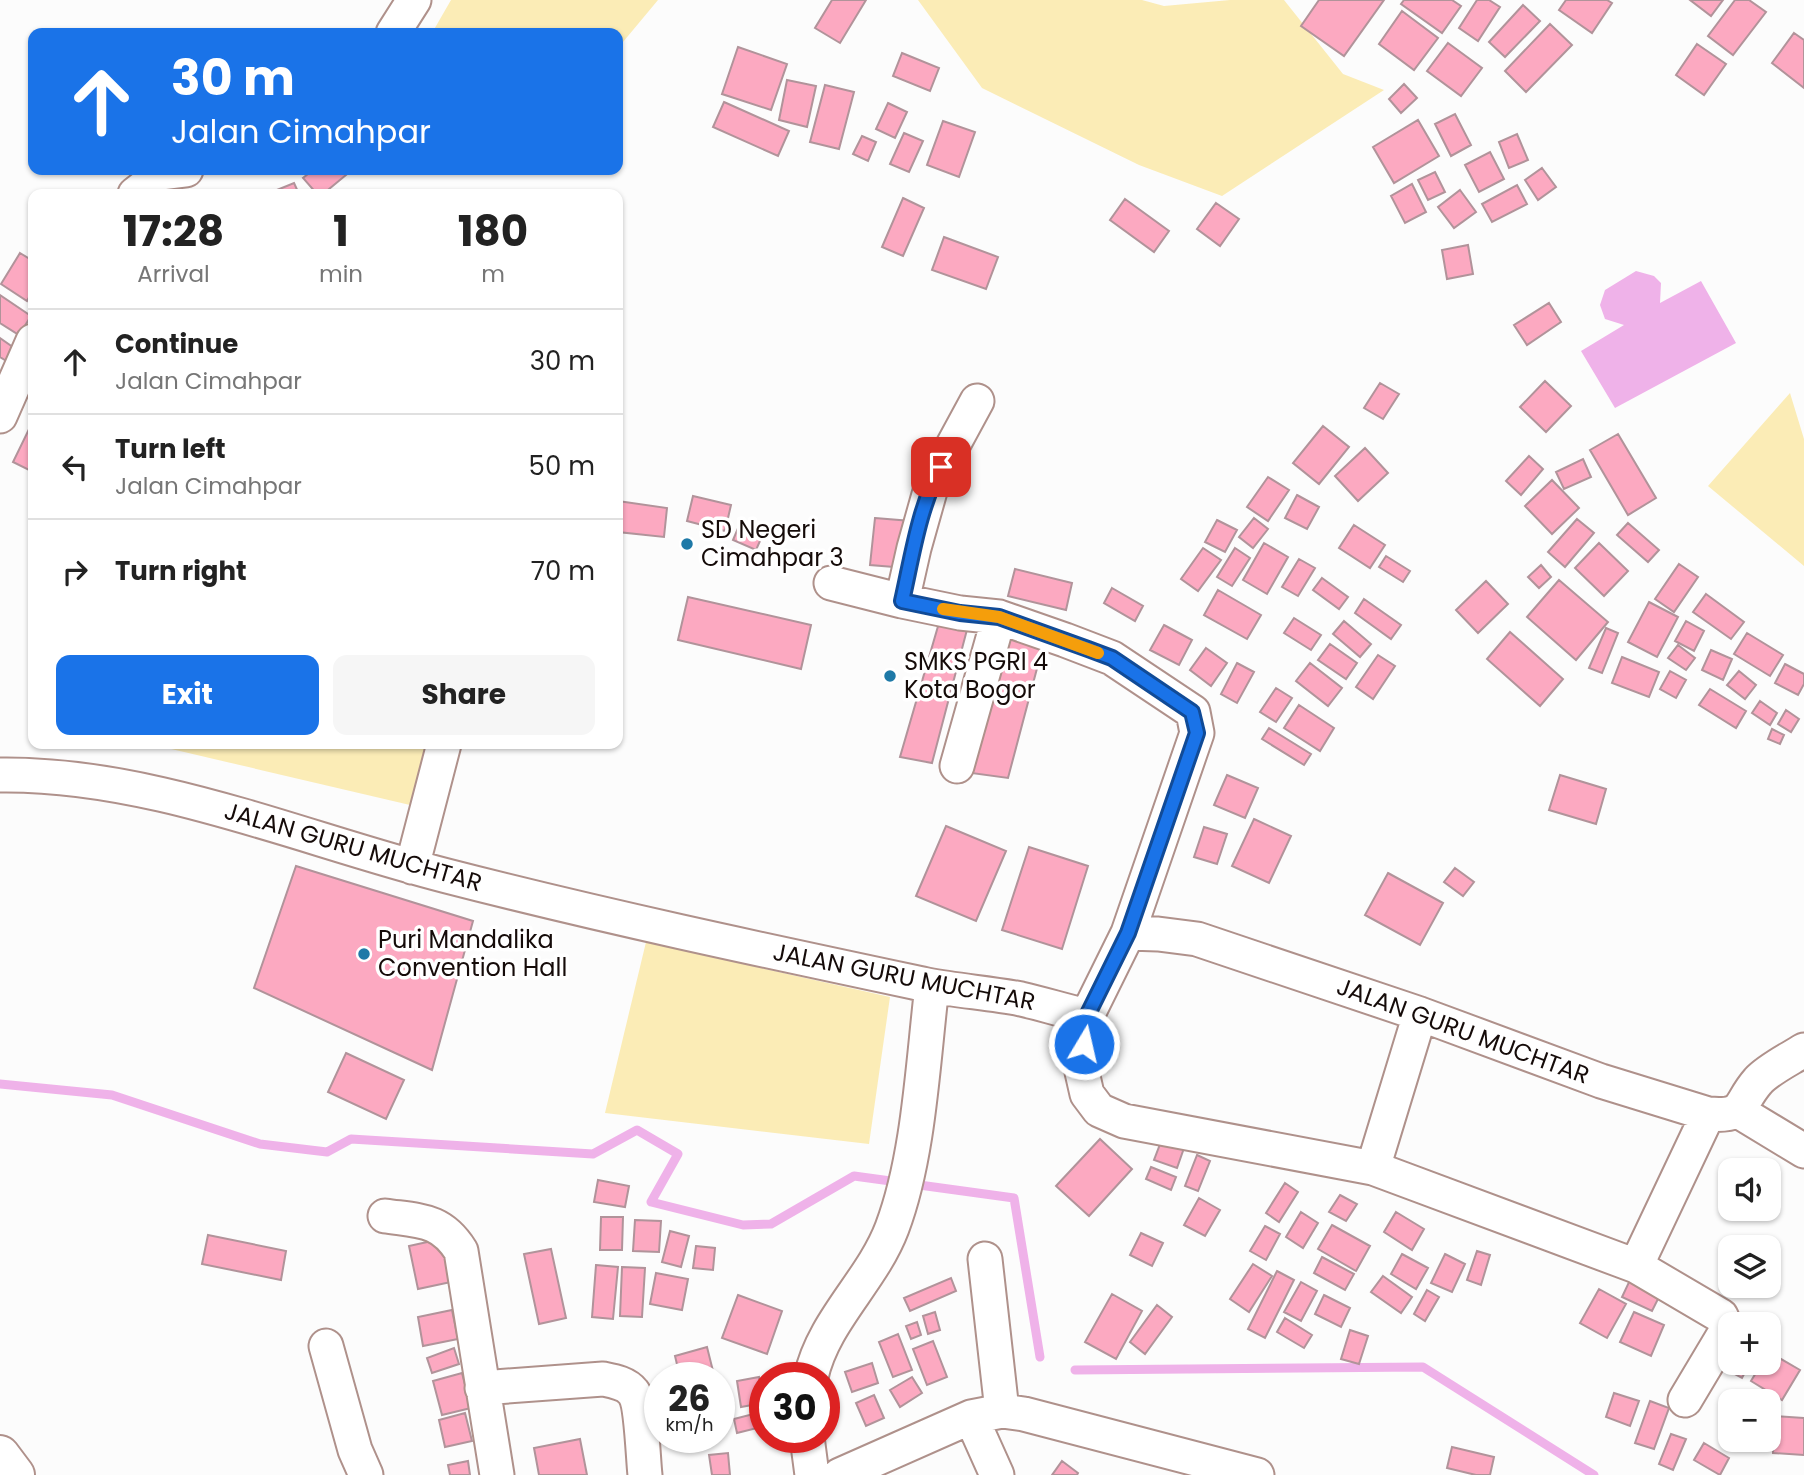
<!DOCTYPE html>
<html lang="en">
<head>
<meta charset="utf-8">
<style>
  :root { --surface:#fff; --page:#f6f6f6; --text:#222; --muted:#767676; --line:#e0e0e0; --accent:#1a73e8 }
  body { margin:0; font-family:Poppins,sans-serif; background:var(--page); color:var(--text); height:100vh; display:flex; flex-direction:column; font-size:26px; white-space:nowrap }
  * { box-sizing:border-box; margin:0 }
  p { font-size:23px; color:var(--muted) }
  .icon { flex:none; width:38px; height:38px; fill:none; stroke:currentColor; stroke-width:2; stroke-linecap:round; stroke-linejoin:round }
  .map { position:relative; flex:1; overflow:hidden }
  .sheet { position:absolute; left:28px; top:189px; width:595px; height:560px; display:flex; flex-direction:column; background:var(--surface); border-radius:14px; box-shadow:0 2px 5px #0004 }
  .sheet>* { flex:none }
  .hud { position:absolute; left:28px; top:28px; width:595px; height:147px; border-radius:14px; box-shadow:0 2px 5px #0004; background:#1a73e8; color:#fff; overflow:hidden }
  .fabs { position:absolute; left:1718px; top:1158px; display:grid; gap:14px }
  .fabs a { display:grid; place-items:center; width:63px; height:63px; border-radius:14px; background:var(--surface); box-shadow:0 2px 5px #0004; font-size:35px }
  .speed { position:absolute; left:644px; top:1362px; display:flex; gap:14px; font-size:35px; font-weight:700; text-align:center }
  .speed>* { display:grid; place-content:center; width:91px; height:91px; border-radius:50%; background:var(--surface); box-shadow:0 2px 5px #0004; line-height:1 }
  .speed small { font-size:18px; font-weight:400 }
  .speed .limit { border:10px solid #d22; background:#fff; color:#111 }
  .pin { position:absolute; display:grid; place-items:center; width:60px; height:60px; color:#fff; margin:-30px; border-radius:14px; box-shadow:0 4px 10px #0006 }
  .me { position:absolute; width:77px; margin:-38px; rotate:9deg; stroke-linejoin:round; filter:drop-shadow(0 0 5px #0008) }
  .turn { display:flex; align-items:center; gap:24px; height:147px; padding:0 28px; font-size:32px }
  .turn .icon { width:91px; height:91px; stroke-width:2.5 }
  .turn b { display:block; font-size:49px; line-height:60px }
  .eta { display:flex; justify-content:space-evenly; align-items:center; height:119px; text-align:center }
  .eta b { font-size:42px; font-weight:700; line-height:49px }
  .cta { display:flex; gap:14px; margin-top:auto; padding:14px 28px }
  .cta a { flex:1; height:80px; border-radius:14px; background:var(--accent); color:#fff; font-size:28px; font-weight:700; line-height:80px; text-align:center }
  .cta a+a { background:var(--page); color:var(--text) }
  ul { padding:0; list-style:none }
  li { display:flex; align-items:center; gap:21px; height:105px; padding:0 28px; border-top:2px solid var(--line) }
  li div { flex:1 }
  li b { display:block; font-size:26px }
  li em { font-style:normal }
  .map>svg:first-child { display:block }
  .green { fill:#fbecb6 }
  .water { fill:#efb2e9 }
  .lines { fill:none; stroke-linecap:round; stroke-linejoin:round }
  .stream { stroke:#efb2e9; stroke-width:9 }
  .building { fill:#fca9c1; stroke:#b1939a; stroke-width:2 }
  .minor-casing { stroke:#af918b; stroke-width:37 }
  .highway-casing { stroke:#af918b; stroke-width:42 }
  .minor { stroke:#fff; stroke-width:33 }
  .highway { stroke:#fff; stroke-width:38 }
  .route-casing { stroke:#114b97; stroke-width:18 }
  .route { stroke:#1a73e8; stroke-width:12 }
  .slow { stroke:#f59e0b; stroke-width:12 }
  .poi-dot { fill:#1e79a7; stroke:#fff; stroke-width:2.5 }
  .labels { text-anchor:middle; stroke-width:7; stroke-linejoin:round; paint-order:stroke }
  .poi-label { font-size:24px; fill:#150b09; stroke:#fff; text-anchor:start }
  .street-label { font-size:24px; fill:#150b09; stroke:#fff }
</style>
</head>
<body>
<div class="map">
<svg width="1804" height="1475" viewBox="0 0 1804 1475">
  <rect width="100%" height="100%" fill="#fcfcfc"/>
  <!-- green -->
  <path class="green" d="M451 0H658L618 48V33H432Z
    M918 0H1142L1164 6 1230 0H1284L1343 74 1384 90 1222 196 1139 165 982 88Z
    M1790 393 1804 439V566L1708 486Z
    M150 744H426L410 805Z
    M646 942 890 997 869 1144 605 1113Z"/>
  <!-- water -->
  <path class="water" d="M1636 271 1654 276 1661 283 1660 303 1701 281 1736 343 1615 408 1581 351 1624 325 1605 319 1600 305 1605 290Z"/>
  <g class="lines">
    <!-- stream -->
    <path class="stream" d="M0 1084 112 1095 260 1144 327 1152 351 1139 593 1154 637 1130 678 1154 651 1202 743 1225 771 1224 854 1176 898 1182
      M912 1184 1014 1198 1040 1357
      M1075 1370 1423 1367 1594 1475"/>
  </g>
  <!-- building -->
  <path class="building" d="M832 0H866L840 43 815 28Z
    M1319 0H1384L1344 56 1301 26Z
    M1404 0H1452L1461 6 1442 33 1401 4Z
    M1477 0H1489L1500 7 1478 41 1459 28Z
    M1566 0H1607L1612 3 1592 33 1559 10Z
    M1690 0H1723L1711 16Z
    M1735 0H1749L1766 12 1733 55 1708 36Z
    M1523 5 1540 21 1505 57 1489 42Z
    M1402 11 1438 38 1414 70 1379 44Z
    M1550 24 1572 45 1526 92 1505 71Z
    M1794 33 1804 40V88L1772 63Z
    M1448 43 1482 68 1461 96 1427 71Z
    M1697 44 1726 64 1704 95 1676 75Z
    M738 47 787 64 771 110 722 94Z
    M902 53 939 68 930 91 893 76Z
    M787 80 816 86 807 127 779 120Z
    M1404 84 1417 98 1401 113 1389 99Z
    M825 85 854 92 839 149 810 142Z
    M724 102 789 131 778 156 713 127Z
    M888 103 907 112 895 138 876 129Z
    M1455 114 1471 145 1451 156 1435 124Z
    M1418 120 1439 156 1394 183 1373 147Z
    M943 121 975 132 959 177 927 165Z
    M904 133 923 141 909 172 890 164Z
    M1517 134 1528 160 1509 168 1499 142Z
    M862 136 876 142 868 161 853 154Z
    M1490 152 1504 179 1479 192 1465 165Z
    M1542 168 1556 187 1538 200 1525 180Z
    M313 170H352L323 194H317L303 178Z
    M1435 172 1445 192 1428 200 1418 180Z
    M294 183 299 194H267Z
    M1412 184 1426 212 1405 223 1391 196Z
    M1517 185 1527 204 1492 222 1482 204Z
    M1460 190 1476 212 1454 228 1438 207Z
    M903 198 924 208 903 256 882 247Z
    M1125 199 1169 231 1154 252 1110 220Z
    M1216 203 1239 219 1220 246 1197 229Z
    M944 237 998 257 986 289 932 270Z
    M1468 245 1473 274 1447 279 1442 250Z
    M20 253 33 261V290L27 301 1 284Z
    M0 295 31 316 19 335 0 323Z
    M1549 303 1561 322 1527 345 1514 325Z
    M0 338 17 350 8 362 0 357Z
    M1545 381 1571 406 1546 432 1520 407Z
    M1380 383 1399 394 1383 419 1364 408Z
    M33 421V472L13 462Z
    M1323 426 1349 447 1319 484 1293 463Z
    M1618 434 1656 498 1628 515 1590 450Z
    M1365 448 1388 473 1358 501 1335 476Z
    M1529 456 1543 469 1521 495 1506 481Z
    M1583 459 1591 477 1564 489 1556 472Z
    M1268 477 1289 490 1268 521 1247 507Z
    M1552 480 1579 508 1552 534 1525 506Z
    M1297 495 1319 507 1307 529 1285 518Z
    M693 496 731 505 725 531 687 521Z
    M618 501 667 508 664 537 618 532Z
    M875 518 911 521 906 568 870 565Z
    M1254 518 1268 529 1253 548 1239 537Z
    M1577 519 1594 533 1565 567 1548 552Z
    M1217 520 1237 530 1225 552 1205 542Z
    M741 521 764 532 756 550 733 540Z
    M1628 523 1659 550 1648 562 1617 535Z
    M1354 525 1385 545 1370 568 1339 548Z
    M1264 543 1288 557 1267 594 1243 580Z
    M1599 543 1628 571 1604 596 1575 568Z
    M1203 548 1221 560 1198 591 1181 579Z
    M1235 548 1250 558 1232 586 1217 577Z
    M1386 556 1410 571 1403 582 1379 567Z
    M1299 559 1315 568 1298 596 1282 587Z
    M1679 564 1698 577 1674 612 1655 599Z
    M1541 565 1551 577 1539 588 1528 577Z
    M1015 569 1072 583 1066 610 1008 596Z
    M1322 578 1348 597 1339 609 1313 590Z
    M1559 580 1608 622 1576 660 1527 617Z
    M1486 581 1508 604 1478 633 1456 610Z
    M1112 588 1143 606 1135 621 1104 603Z
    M1218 590 1261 615 1247 639 1204 615Z
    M1706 594 1744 622 1731 639 1693 612Z
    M688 597 811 625 801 669 678 640Z
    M1364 599 1401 625 1391 639 1355 613Z
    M1649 602 1678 617 1657 657 1628 642Z
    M941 616 969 622 932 763 900 757Z
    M1294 618 1321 635 1311 650 1284 633Z
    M1344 621 1371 644 1360 657 1333 634Z
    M1686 621 1704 631 1694 651 1675 641Z
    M1164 625 1192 640 1179 665 1150 650Z
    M1606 628 1618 633 1602 673 1589 668Z
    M1006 632 1044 642 1008 778 964 772Z
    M1510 632 1563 679 1540 706 1487 659Z
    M1747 633 1783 655 1770 676 1734 654Z
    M1330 644 1357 663 1346 679 1318 660Z
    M1678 645 1695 658 1686 670 1668 658Z
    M1206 648 1227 663 1211 686 1190 670Z
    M1711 650 1732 659 1723 680 1702 670Z
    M1378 655 1395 666 1373 699 1356 687Z
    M1622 657 1659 672 1649 697 1612 683Z
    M1237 663 1254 672 1237 703 1221 694Z
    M1310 663 1342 688 1328 706 1296 681Z
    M1785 664 1804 674V684L1798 695 1775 683Z
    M1670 671 1686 680 1676 698 1660 689Z
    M1739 671 1756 685 1745 699 1727 685Z
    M1276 688 1292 698 1276 722 1260 712Z
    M1710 689 1746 711 1736 728 1699 705Z
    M1760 701 1777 713 1770 725 1752 713Z
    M1299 705 1334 728 1320 751 1284 728Z
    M1786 710 1799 719 1791 732 1778 724Z
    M1269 728 1311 754 1304 765 1262 739Z
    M1772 729 1784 735 1780 744 1768 739Z
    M1227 775 1258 788 1245 818 1214 805Z
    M1560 775 1606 789 1596 824 1549 810Z
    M1254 819 1291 836 1269 883 1232 866Z
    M946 826 1006 851 976 921 916 896Z
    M1204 827 1227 834 1217 864 1194 857Z
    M1029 847 1088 866 1062 949 1002 930Z
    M296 866 473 921 432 1070 254 988Z
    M1455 868 1474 882 1463 896 1444 882Z
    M1388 873 1443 903 1420 945 1365 915Z
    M346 1053 404 1080 386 1119 328 1092Z
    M1100 1139 1132 1169 1089 1216 1056 1186Z
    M1162 1139 1184 1148 1177 1168 1154 1160Z
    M1197 1155 1210 1161 1198 1191 1185 1186Z
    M1151 1167 1176 1177 1171 1190 1146 1179Z
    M598 1180 629 1186 625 1207 594 1202Z
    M1285 1183 1298 1192 1279 1222 1266 1213Z
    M1340 1195 1357 1204 1346 1221 1329 1212Z
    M1199 1198 1220 1210 1205 1236 1184 1225Z
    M1301 1212 1318 1223 1303 1248 1286 1237Z
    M1396 1212 1424 1229 1412 1250 1384 1232Z
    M601 1217H623L622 1250H600Z
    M635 1220 661 1221 659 1252 633 1251Z
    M1332 1225 1370 1246 1356 1271 1318 1249Z
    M1265 1226 1280 1234 1266 1260 1250 1251Z
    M670 1231 689 1236 681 1267 662 1262Z
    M1141 1233 1163 1243 1152 1266 1130 1255Z
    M208 1235 286 1251 281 1280 202 1264Z
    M441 1239 451 1282 418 1289 409 1246Z
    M696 1246 715 1248 713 1270 693 1268Z
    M551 1249 566 1318 539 1324 524 1254Z
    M1477 1251 1490 1255 1481 1285 1467 1280Z
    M1402 1254 1428 1268 1416 1289 1391 1274Z
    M1445 1254 1465 1264 1452 1292 1431 1283Z
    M1322 1257 1354 1274 1345 1290 1314 1273Z
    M1253 1264 1272 1276 1249 1312 1230 1299Z
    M596 1265 618 1267 613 1319 592 1317Z
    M622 1267 645 1268 642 1317 620 1316Z
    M1277 1271 1294 1280 1265 1338 1248 1329Z
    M656 1273 688 1279 682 1310 650 1304Z
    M1383 1276 1412 1297 1401 1313 1371 1292Z
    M951 1278 956 1291 910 1311 904 1298Z
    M1630 1280 1660 1295 1652 1311 1622 1297Z
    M1301 1282 1317 1291 1301 1321 1284 1312Z
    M1599 1289 1626 1304 1607 1338 1580 1323Z
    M1427 1290 1439 1297 1425 1321 1414 1314Z
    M1112 1294 1142 1311 1116 1359 1085 1342Z
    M738 1295 782 1311 767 1354 722 1338Z
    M1324 1295 1350 1308 1341 1327 1315 1314Z
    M1157 1305 1172 1317 1145 1354 1130 1342Z
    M452 1310 458 1339 423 1346 418 1317Z
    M935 1312 940 1330 928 1334 923 1316Z
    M1634 1312 1664 1325 1651 1356 1620 1342Z
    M1285 1318 1312 1335 1304 1348 1277 1332Z
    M917 1322 921 1335 911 1339 906 1326Z
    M1350 1330 1368 1336 1359 1364 1341 1359Z
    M898 1334 912 1370 893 1377 879 1342Z
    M1731 1336V1363H1750L1742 1378 1716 1364Z
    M933 1341 947 1377 927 1385 913 1349Z
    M707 1347 714 1375 680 1377 675 1356Z
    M454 1348 459 1364 432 1373 427 1358Z
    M1769 1352 1800 1370 1782 1400 1751 1381 1762 1363H1769Z
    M872 1363 878 1383 852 1392 845 1372Z
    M462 1373 471 1408 442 1415 433 1381Z
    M759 1377 763 1403 741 1407 737 1381Z
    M912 1377 922 1393 900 1407 890 1390Z
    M1614 1393 1639 1401 1630 1426 1606 1417Z
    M874 1395 884 1418 866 1426 856 1403Z
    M1650 1401 1669 1408 1654 1449 1635 1443Z
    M765 1411V1426L737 1433 734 1419Z
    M465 1413 472 1441 445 1447 439 1420Z
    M1775 1416 1804 1418V1455L1773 1453Z
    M1671 1434 1686 1439 1673 1470 1659 1464Z
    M580 1439 587 1475H539L534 1448Z
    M1704 1443 1729 1458 1720 1475 1694 1460Z
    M1452 1447 1494 1457 1490 1475H1476L1447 1468Z
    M728 1453 730 1475H712L709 1455Z
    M468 1461 470 1475H450L448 1465Z
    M1062 1461 1078 1473 1077 1475H1052Z"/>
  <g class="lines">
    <!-- minor casing -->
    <g class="minor-casing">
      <path id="minor" d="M393 33 414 0
        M135 194 162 173 186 170
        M0 416 33 341
        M831 583 902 601 960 613 999 617 1065 640 1112 658 1193 712 1197 733 1128 933
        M902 601 914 548 932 484 977 401
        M957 766 999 617
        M0 775C151 773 302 839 447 876 606 917 767 951 927 985 958 991 990 993 1021 999 1043 1004 1065 1011 1087 1016
        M412 867 444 744
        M1738 1111 1804 1151
        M1708 1114 1636 1266 1373 1168 1124 1121 1099 1110 1087 1094 1082 1072 1087 1016 1128 933 1158 934 1197 939 1420 1014 1601 1081 1708 1114C1747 1117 1737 1105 1758 1081 1769 1069 1790 1059 1804 1050
        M1373 1168 1420 1014
        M385 1216C420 1221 441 1219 461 1251L497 1475
        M985 1259 1002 1411
        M1636 1266 1721 1316 1725 1325V1333L1685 1400
        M326 1346 355 1450 366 1475
        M811 1377C823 1321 872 1281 892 1228 919 1157 923 1061 932 986
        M482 1388 603 1379C613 1381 626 1383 633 1392 642 1403 643 1459 645 1475
        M971 1417 997 1475
        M807 1437 812 1475
        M840 1475 971 1417 1002 1411 1024 1414 1257 1475"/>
    </g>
    <!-- highway casing -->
    <g class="highway-casing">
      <path id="highway" d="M0 1455 15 1475"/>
    </g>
    <!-- minor -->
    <use href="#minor" class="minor"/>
    <!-- highway -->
    <use href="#highway" class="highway"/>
  </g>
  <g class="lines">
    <!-- route casing -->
    <g class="route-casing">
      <path id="route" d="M941 467C919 507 912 557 902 601L960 613 999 617 1088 649 1112 658 1192 712 1197 733 1128 933 1087 1016 1084 1044"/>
    </g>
    <!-- route -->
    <use href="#route" class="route"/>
    <!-- slow -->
    <path class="slow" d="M943 609 999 617 1098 653"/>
  </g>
  <!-- markers -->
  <g class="poi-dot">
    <circle cx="687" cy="544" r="7"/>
    <circle cx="890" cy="676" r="7"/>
    <circle cx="364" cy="954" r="7"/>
  </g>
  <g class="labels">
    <!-- poi labels -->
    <g class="poi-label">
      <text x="701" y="538">SD Negeri<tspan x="701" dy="28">Cimahpar 3</tspan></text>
      <text x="904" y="670">SMKS PGRI 4<tspan x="904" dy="28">Kota Bogor</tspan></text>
      <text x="378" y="948">Puri Mandalika<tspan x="378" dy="28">Convention Hall</tspan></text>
    </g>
    <!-- street labels -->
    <g class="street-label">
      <text transform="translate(353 847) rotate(16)" y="8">JALAN GURU MUCHTAR</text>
      <text transform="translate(904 977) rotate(11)" y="8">JALAN GURU MUCHTAR</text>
      <text transform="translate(1463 1031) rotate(20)" y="8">JALAN GURU MUCHTAR</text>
    </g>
  </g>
</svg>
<div class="fabs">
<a><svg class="icon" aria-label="sound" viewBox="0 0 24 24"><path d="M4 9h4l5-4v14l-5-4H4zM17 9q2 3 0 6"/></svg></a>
<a><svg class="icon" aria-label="layers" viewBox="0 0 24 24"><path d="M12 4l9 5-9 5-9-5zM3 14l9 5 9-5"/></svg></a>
<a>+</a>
<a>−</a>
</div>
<div class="speed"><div>26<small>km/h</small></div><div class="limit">30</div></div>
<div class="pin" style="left:941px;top:467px;background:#d93025"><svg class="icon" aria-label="arrive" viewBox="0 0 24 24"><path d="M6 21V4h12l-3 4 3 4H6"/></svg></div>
<svg class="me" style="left:1084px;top:1044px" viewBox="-20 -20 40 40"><circle r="17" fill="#1a73e8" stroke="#fff" stroke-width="3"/><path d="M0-11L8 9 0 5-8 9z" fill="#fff"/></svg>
<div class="hud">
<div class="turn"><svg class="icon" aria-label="ahead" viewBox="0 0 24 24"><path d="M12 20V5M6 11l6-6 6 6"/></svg><div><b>30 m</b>Jalan Cimahpar</div></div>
</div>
<section class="sheet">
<div class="eta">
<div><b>17:28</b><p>Arrival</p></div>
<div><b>1</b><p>min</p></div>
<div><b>180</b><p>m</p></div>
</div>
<ul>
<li><svg class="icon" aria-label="ahead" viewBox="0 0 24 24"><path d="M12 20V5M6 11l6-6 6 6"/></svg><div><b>Continue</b><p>Jalan Cimahpar</p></div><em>30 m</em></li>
<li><svg class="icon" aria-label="left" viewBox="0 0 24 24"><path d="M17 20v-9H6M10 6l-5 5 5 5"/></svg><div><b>Turn left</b><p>Jalan Cimahpar</p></div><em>50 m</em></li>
<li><svg class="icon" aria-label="right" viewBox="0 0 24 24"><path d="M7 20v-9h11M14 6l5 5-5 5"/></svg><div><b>Turn right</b></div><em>70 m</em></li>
</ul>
<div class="cta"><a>Exit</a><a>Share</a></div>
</section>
</div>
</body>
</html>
